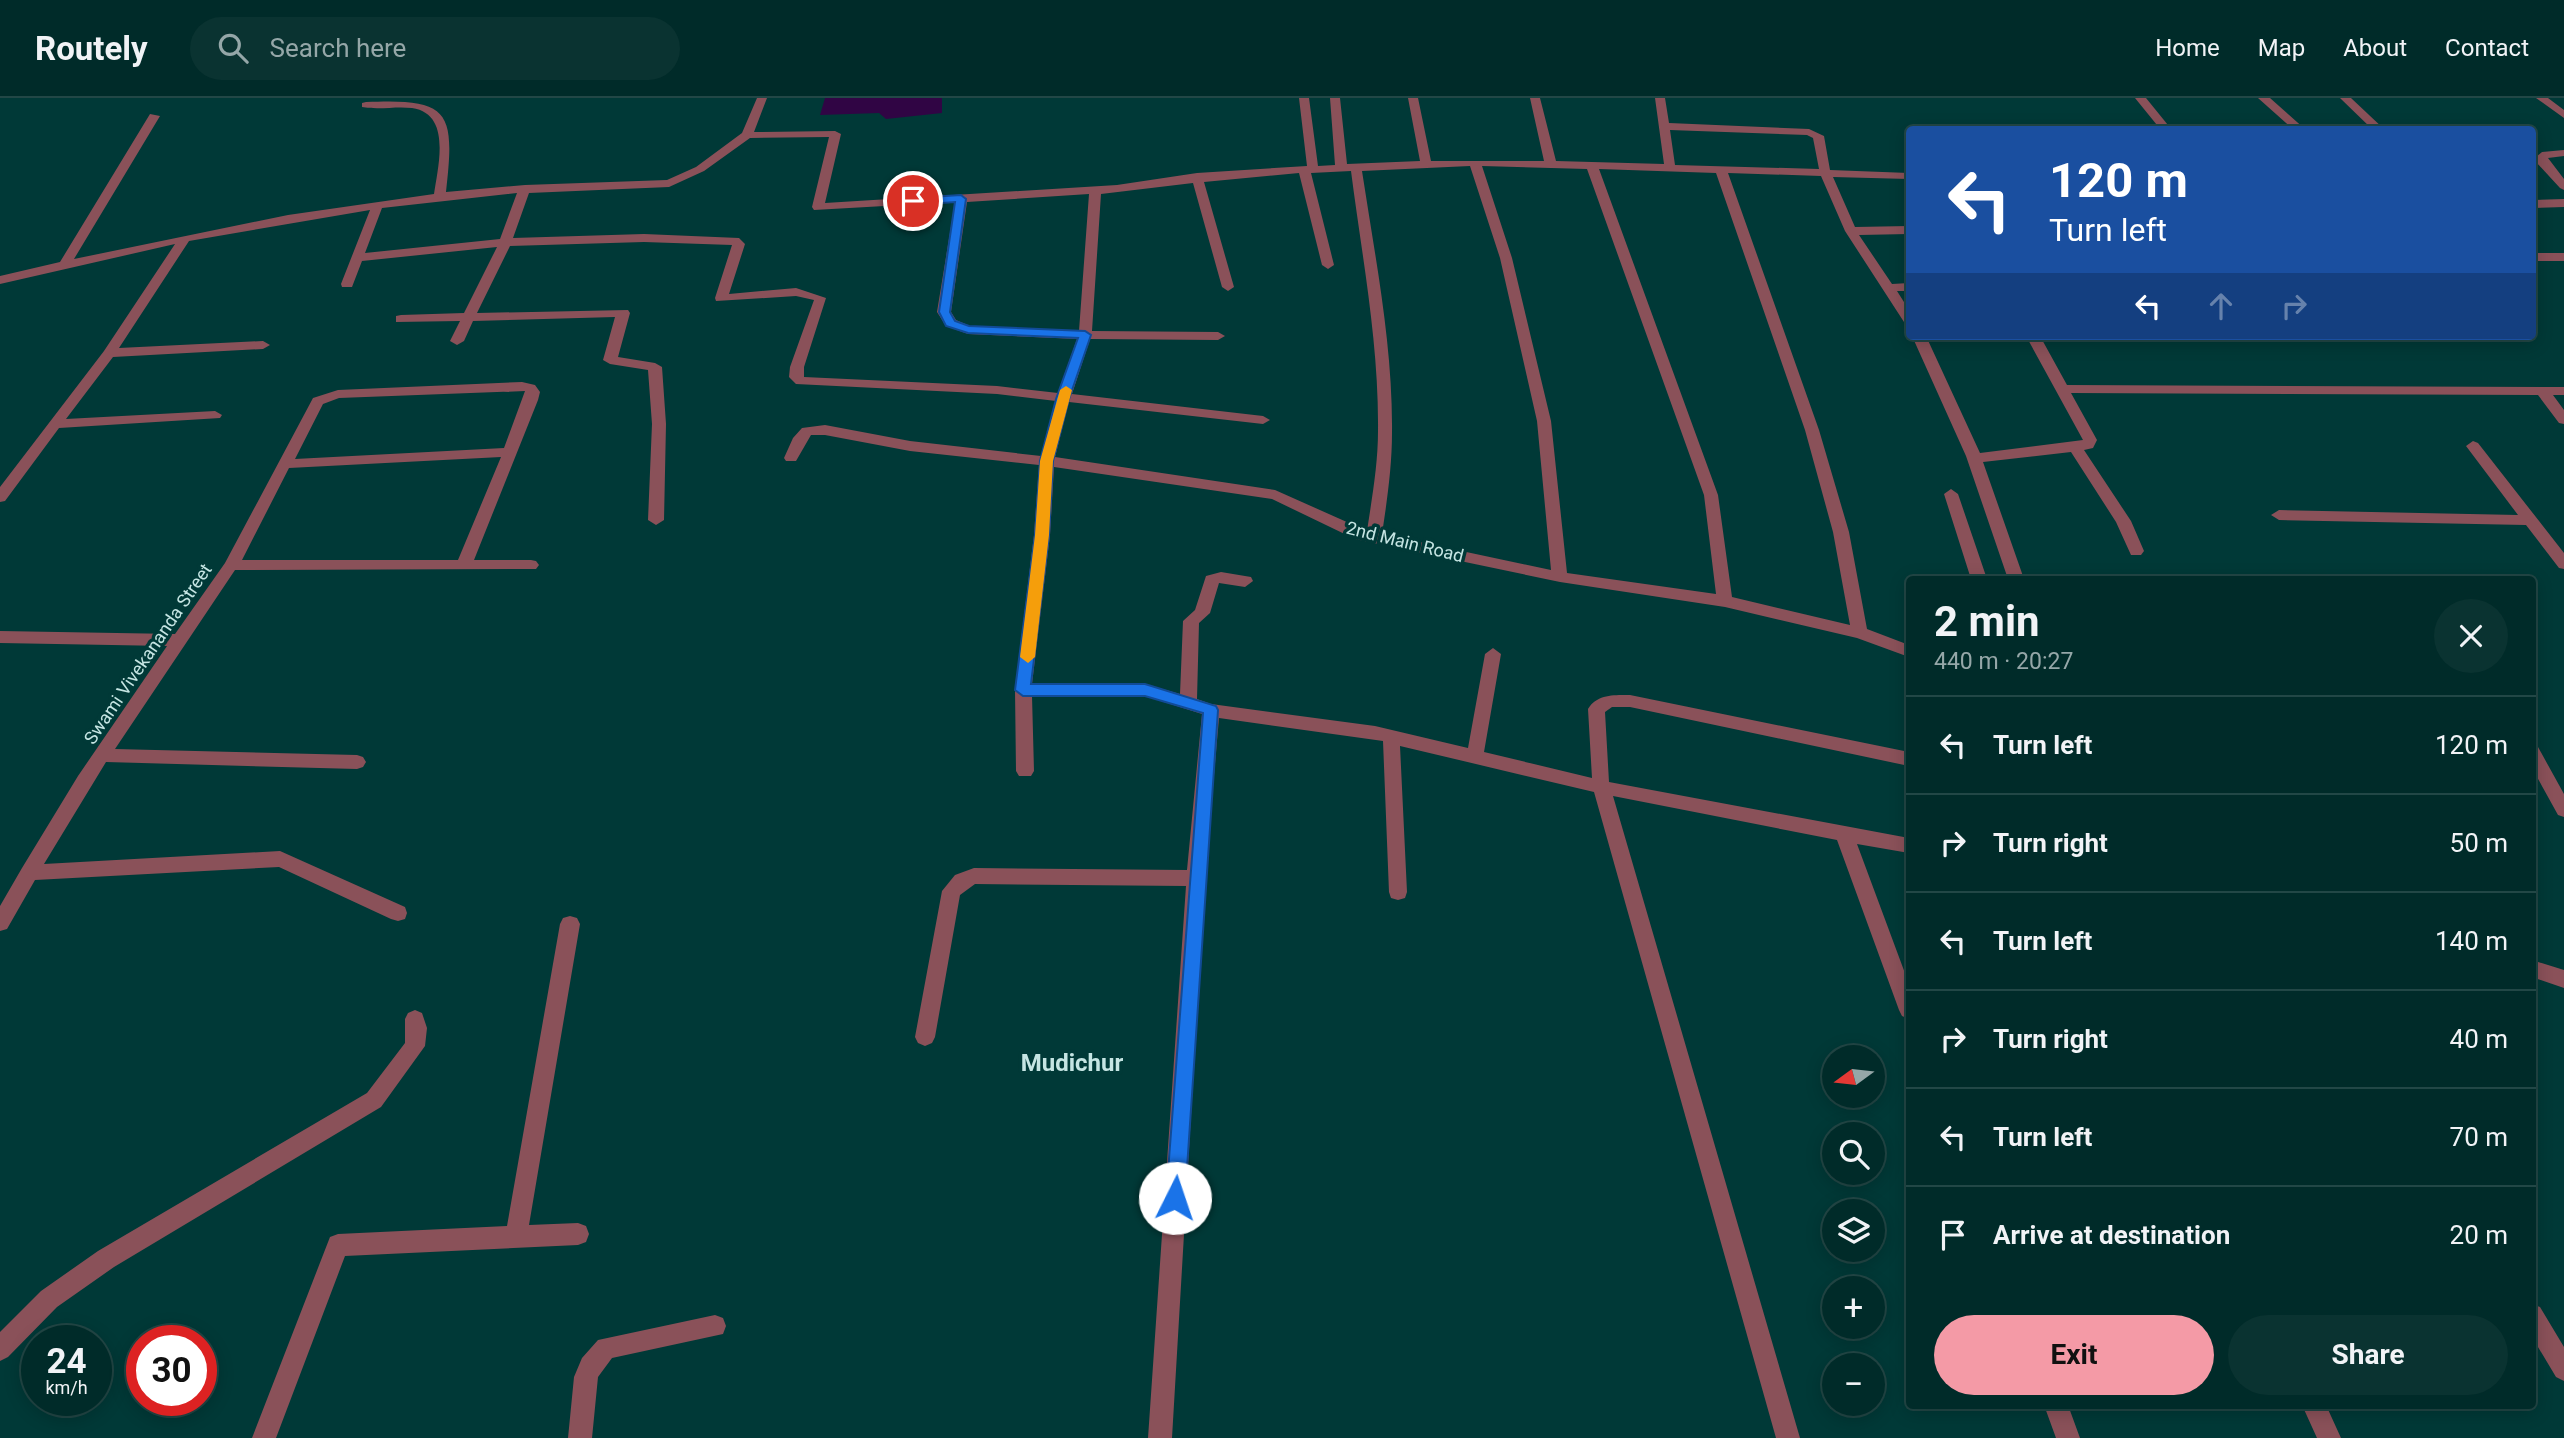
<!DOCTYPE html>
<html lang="en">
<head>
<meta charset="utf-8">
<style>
  :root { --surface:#002b29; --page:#0a3331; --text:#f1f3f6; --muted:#95a7a8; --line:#224746; --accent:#f49aa6 }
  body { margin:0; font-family:Roboto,sans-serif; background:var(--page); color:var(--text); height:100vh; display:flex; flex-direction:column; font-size:26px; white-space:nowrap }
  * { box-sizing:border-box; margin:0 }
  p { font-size:23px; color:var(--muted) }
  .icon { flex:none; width:38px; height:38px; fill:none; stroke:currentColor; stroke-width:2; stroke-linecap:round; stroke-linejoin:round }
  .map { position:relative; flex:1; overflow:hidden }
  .drawer { position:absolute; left:1906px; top:478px; width:630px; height:833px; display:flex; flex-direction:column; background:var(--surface); border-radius:7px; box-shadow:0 4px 18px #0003,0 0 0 2px var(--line) }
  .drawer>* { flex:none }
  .hud { position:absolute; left:1906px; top:28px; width:630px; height:214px; border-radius:7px; box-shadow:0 4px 18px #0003,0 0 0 2px var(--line); background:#1a4fa0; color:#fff; overflow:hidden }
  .needle { width:46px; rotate:255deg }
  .controls { position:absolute; left:1822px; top:947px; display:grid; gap:14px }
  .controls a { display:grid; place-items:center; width:63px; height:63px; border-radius:50%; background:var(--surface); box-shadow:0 4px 18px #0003,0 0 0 2px var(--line); font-size:35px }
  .speed { position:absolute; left:21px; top:1227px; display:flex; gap:14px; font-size:35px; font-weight:700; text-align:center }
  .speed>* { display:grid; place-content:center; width:91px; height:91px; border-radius:50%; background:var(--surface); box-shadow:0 4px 18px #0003,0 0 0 2px var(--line); line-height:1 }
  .speed small { font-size:18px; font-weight:400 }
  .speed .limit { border:10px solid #d22; background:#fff; color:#111 }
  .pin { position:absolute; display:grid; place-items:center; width:60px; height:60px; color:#fff; margin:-30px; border:4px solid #fff; border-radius:50%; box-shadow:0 2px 7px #0007 }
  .me { position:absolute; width:77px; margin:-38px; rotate:4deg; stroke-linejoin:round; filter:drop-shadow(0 0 5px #0008) }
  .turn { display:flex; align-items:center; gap:24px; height:147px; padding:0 28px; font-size:32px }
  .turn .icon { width:91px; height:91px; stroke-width:2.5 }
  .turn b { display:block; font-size:49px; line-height:60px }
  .lanes { display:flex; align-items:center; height:66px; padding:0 28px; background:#0003; justify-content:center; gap:35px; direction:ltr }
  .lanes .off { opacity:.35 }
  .round { display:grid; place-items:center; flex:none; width:74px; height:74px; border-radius:37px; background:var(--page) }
  .head { display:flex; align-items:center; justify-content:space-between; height:119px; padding:0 28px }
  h1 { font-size:42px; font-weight:700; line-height:52px }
  .action { display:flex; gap:14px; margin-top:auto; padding:14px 28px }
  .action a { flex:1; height:80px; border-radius:42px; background:var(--accent); color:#111; font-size:28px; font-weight:700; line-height:80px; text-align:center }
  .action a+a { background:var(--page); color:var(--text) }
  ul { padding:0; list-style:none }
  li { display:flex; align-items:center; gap:21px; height:98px; padding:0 28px; border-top:2px solid var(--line) }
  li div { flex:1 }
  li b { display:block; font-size:26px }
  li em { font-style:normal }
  header { display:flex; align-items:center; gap:42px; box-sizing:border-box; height:98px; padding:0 35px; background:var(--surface); border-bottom:2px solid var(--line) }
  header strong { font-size:33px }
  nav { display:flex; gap:38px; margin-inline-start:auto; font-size:24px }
  .search { width:490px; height:63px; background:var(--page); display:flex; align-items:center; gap:18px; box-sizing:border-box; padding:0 24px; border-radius:38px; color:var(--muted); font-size:26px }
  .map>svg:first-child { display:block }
  .water { fill:#300544 }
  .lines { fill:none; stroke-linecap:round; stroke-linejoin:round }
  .minor { fill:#8a5159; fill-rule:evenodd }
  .route { fill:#1a73e8; stroke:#114b97; stroke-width:2 }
  .slow { fill:#f59e0b }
  .labels { text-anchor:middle; stroke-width:7; stroke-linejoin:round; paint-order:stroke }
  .street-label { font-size:18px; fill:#c5e5e3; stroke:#003937 }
  .district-label { font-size:24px; font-weight:bold; fill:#c5e5e3; stroke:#003937 }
</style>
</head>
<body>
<header>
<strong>Routely</strong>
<div class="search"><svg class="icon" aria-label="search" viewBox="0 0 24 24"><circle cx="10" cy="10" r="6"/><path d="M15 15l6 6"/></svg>Search here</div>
<nav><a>Home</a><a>Map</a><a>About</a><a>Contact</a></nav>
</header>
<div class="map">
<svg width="2564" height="1340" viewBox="0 0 2564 1340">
  <rect width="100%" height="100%" fill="#003937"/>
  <!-- water -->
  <path class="water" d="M825 0H942V15L886 21 879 15 820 17Z"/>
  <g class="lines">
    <!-- minor -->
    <path class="minor" d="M757 0H767L754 34 835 33 841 36 825 105 1117 87 1197 75 1307 68 1299 0H1309L1318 68 1335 67 1330 0H1340L1347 66 1420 63 1408 0H1418L1431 63H1544L1530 0H1540L1556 63 1664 66 1655 0H1665L1669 25 1809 31 1824 38 1830 72 1909 75V81L1833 79 1855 129 1909 128V136L1859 137 1892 186 1909 185V193H1897L1909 212V225L1904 224 1845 133 1821 78 1728 75 1819 332 1849 434 1867 531 1909 547V559L1857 540 1725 509 1560 484 1355 441 1272 401 1054 369 1050 437 1032 586H1145L1180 596 1183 523 1195 512 1206 478 1221 474 1251 479 1253 483 1245 489 1219 485 1210 515 1199 525 1197 601 1211 606 1375 628 1468 650 1485 556 1493 550 1501 556 1484 654 1592 680 1588 611C1597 596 1614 597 1630 597L1909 654V668L1630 609H1612L1605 614 1609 684 1909 740V755L1857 746 1909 886V921L1902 918 1899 912 1837 742 1613 698 1800 1340H1776L1594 694 1400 648 1407 794 1405 800 1398 802 1391 800 1389 794 1383 643 1219 620 1205 780 1172 1340H1148L1186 788 975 786 960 797 935 939 932 945 925 948 918 945 915 939 942 793 955 777 974 770 1187 772 1202 616 1145 598H1032L1034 673 1031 678H1019L1016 673 1015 592 1034 437 1039 367 910 353 825 337H811L796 363H786L784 360 793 340 802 330 825 327 910 343 1041 358 1056 303 997 296 796 286 789 279 790 269 814 202 796 198 716 203 715 200 732 147 644 144 510 148 477 215 628 212 630 215 618 259 655 265 662 269 666 326 664 422 656 427 648 422 652 326 648 272 610 266 603 262 615 219 473 223 464 243 457 247 450 243 460 223 396 224V218L401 217 464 215 497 149 362 163 352 189H342L341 186 370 112 189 143 119 250 263 243 270 247 263 251 113 259 66 321 215 313 222 317 220 320 59 330 5 403 0 404V389L104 253 175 146 0 186V178L60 164 150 16 160 18 74 161 288 117 434 96C438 68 452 16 412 10 396 8 379 12 362 9V5L366 4C451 0 455 14 446 94L525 87 667 82 696 69 742 35ZM1670 32 1807 37 1813 40 1819 71 1675 67ZM829 39 812 109 814 112 955 104 937 214 946 228 968 236 1077 241 1058 295 997 288 804 279V269L826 200 796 190 729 196 745 146 739 140 644 136 513 140 529 95 669 89 704 73 750 40ZM1470 68 1500 160 1537 323 1551 472 1382 436C1387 403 1392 369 1392 335 1393 247 1375 159 1362 73ZM1482 68 1587 71 1704 397 1716 496 1567 475 1551 323 1512 160ZM1599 71 1716 75 1805 332 1833 434 1850 527 1732 499 1718 397ZM1351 73C1362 159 1379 245 1378 333 1378 366 1372 400 1367 433L1275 392 1055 359 1069 304 1263 326 1270 322 1263 318 1072 296 1090 241 1218 242 1225 238 1218 234 1092 233 1101 96 1193 85 1222 189 1228 193 1234 189 1204 84 1299 75 1322 167 1328 171 1334 167 1311 75ZM517 95 500 141 365 155 382 110ZM1089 96 1079 233 970 228 956 222 951 214 967 104Z
      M2135 0H2146L2172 32H2161Z
      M2258 0H2270L2306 32H2294Z
      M2340 0H2351L2385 32H2373Z
      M2536 0H2548L2564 12V20Z
      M2564 52V58L2548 60 2564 81V92L2560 90 2536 64V59L2542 54Z
      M2564 101V109L2532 110V102Z
      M2532 155H2564V163H2532Z
      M1912 238H1926L1980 355 2083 342 2026 238H2040L2067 287 2564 289V297H2553L2564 312V326L2559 325 2538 297 2071 295 2097 342 2093 350 2084 352 2131 423 2144 453 2141 457H2131L2116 424 2071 354 1983 364 2024 481H2008L1966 358Z
      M522 284 535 287 540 294 538 302 474 462H531L536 463 539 467 536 471 235 472 115 651 357 657 363 659 366 664 363 669 357 671 106 664 44 766 280 753 405 809 407 815 405 821 398 823 391 821 279 769 35 782 7 831 0 833V808L22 770 78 678 167 548 0 545V533L175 536 225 465 313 300 338 292ZM525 293 504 350 295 361 323 306 339 300ZM501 359 458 462H242L289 370Z
      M2473 343 2478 345 2564 455V471L2559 470 2526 427 2279 422 2271 417 2279 412 2518 417 2466 348Z
      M1951 391 1958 396 1987 481H1971L1944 396Z
      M2532 647 2538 649 2564 696V719L2558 717 2532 670Z
      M570 818 577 820 580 826 529 1127 578 1125 586 1128 589 1136 586 1144 578 1147 345 1158 276 1340H252L330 1139 338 1136 507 1128 560 826 563 820Z
      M2532 862 2564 872V890L2532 879Z
      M415 912 422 915 427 930 425 948 381 1009 114 1169 57 1209 8 1259 0 1263V1234L41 1193 98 1153 367 995 405 945V921L408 915Z
      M2532 1206 2540 1209 2564 1249V1283L2556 1279 2532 1239Z
      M715 1217 723 1220 726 1228 723 1236 612 1260 598 1279 592 1340H568L574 1279 582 1260 598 1242Z
      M2044 1307H2068L2080 1340H2056Z
      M2302 1307H2326L2341 1340H2317Z"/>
  </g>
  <!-- route -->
  <path class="route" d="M961 97 966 101 950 214 955 223 969 228 1085 233 1091 237 1069 301 1053 363 1049 437 1031 586H1145L1216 608 1218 612 1185 1100 1182 1107 1175 1110 1168 1107 1166 1100 1203 615 1145 598H1023L1015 592 1035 437 1040 363 1056 301 1078 240 968 235 946 228 939 214 955 104 913 107 907 103 913 100Z"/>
  <!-- slow -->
  <path class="slow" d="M1066 288 1072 292 1053 363 1049 437 1035 559 1028 565 1020 559 1035 437 1040 363 1060 292Z"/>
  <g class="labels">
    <!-- street labels -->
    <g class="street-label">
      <text transform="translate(1405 444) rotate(14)" y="6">2nd Main Road</text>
      <text transform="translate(148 556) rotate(-56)" y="6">Swami Vivekananda Street</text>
    </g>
    <!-- district labels -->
    <g class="district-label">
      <text x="1072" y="973">Mudichur</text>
    </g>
  </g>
</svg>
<div class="controls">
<a><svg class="needle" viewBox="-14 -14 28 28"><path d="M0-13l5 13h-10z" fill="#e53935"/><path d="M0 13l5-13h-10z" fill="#95a7a8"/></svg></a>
<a><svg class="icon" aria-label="search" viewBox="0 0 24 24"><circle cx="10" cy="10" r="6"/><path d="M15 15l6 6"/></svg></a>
<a><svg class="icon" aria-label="layers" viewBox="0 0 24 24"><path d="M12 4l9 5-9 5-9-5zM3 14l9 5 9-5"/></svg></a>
<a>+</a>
<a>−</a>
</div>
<div class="speed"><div>24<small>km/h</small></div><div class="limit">30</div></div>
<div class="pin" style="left:913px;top:103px;background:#d93025"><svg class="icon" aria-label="arrive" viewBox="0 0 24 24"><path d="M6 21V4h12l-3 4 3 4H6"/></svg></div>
<svg class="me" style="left:1175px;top:1100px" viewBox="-20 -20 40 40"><circle r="19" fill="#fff"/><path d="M0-13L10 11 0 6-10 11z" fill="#1a73e8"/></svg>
<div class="hud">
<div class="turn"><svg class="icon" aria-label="left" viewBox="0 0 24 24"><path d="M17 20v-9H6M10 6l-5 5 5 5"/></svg><div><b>120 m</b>Turn left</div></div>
<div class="lanes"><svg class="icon" aria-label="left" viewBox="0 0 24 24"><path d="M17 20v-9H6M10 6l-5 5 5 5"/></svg><svg class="icon off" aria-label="ahead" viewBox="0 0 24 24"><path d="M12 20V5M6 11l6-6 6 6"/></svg><svg class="icon off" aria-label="right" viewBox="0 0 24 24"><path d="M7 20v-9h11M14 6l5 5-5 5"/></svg></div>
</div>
<section class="drawer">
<div class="head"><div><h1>2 min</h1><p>440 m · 20:27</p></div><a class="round"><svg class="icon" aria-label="close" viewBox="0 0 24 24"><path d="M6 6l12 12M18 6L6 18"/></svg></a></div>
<ul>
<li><svg class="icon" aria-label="left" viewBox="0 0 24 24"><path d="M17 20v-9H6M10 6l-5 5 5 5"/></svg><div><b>Turn left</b></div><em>120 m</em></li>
<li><svg class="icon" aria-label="right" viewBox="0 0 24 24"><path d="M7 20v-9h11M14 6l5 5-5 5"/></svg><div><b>Turn right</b></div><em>50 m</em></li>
<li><svg class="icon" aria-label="left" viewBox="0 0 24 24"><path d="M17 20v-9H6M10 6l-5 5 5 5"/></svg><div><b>Turn left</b></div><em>140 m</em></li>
<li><svg class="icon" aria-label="right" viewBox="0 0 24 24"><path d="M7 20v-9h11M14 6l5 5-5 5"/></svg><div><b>Turn right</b></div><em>40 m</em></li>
<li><svg class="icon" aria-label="left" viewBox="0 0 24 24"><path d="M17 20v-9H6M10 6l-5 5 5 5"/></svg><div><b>Turn left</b></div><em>70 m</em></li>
<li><svg class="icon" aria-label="arrive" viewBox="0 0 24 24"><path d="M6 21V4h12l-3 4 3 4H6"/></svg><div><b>Arrive at destination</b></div><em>20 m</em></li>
</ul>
<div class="action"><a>Exit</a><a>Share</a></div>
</section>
</div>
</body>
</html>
